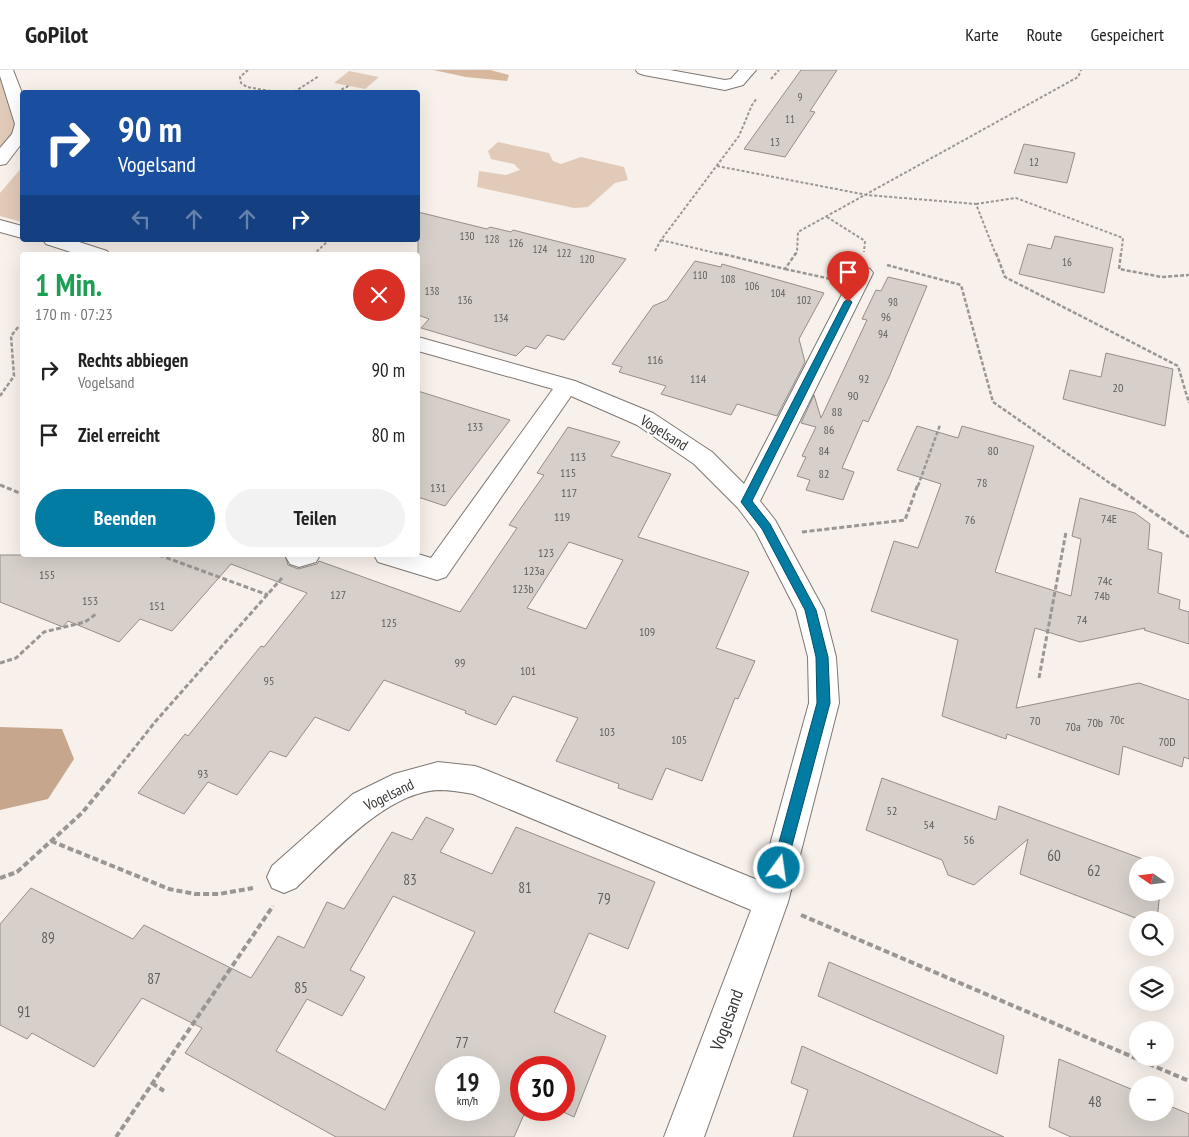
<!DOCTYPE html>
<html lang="de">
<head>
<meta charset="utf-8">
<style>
  :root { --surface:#fff; --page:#f2f2f2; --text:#222; --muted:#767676; --line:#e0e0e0; --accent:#027ca3 }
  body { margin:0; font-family:"PT Sans Narrow",sans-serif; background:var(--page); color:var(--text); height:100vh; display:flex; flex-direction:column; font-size:19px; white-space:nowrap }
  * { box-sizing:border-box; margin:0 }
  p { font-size:16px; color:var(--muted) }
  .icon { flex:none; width:28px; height:28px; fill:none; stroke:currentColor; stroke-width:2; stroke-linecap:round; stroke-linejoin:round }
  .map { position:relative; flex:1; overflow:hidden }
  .details { position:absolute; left:20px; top:182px; width:400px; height:305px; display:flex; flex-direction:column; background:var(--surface); border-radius:5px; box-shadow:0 5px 20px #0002 }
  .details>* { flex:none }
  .banner { position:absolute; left:20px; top:20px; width:400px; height:152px; border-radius:5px; box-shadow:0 5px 20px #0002; background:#1a4fa0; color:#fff; overflow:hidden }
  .needle { width:32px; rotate:284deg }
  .controls { position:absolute; left:1129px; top:786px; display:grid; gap:10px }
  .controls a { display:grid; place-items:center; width:45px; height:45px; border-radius:50%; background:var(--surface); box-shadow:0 5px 20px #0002; font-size:25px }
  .speed { position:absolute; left:435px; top:986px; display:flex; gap:10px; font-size:25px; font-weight:700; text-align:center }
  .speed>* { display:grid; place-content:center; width:65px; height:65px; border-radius:50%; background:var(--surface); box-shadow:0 5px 20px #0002; line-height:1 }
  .speed small { font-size:12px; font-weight:400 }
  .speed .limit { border:8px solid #d22; background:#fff; color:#111 }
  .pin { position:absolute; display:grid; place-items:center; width:42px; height:42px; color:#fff; margin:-51px -21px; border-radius:50% 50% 50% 0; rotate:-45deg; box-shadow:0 0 5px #0007 }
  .pin .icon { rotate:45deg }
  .me { position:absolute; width:55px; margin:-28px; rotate:14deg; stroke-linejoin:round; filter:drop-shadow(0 0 4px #0008) }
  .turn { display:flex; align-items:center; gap:18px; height:105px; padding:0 15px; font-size:22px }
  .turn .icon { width:65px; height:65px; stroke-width:2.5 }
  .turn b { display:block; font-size:35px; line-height:42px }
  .lanes { display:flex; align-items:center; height:48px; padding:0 15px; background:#0003; justify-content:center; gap:25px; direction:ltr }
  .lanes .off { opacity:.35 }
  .round { display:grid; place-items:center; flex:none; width:52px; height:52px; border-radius:26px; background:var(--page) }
  .overview { display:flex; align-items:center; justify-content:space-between; height:85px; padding:0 15px }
  h1 { font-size:30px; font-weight:600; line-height:38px; color:#1e9e55 }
  .cta { display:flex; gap:10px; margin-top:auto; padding:10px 15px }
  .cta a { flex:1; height:58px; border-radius:30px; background:var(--accent); color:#fff; font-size:20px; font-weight:600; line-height:58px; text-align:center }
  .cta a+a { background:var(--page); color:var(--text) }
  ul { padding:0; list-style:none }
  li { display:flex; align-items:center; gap:15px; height:65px; padding:0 15px }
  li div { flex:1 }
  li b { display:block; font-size:19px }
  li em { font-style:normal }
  header { display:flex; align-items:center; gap:30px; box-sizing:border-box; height:70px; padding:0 25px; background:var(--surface); border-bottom:1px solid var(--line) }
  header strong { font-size:24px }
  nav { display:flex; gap:28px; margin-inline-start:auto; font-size:18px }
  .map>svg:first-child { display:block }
  .green { fill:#e2cab8 }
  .forest { fill:#d8b89d }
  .water { fill:#c6a68d }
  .building { fill:#d7d0ca; stroke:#948d88; fill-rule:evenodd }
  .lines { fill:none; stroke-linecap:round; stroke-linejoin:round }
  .street-casing { stroke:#7e7772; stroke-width:2 }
  .path-far3 { stroke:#9c9692; stroke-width:2; stroke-dasharray:3 2; stroke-linecap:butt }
  .path-far2 { stroke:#9c9692; stroke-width:2.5; stroke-dasharray:4 2; stroke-linecap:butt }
  .path-far1 { stroke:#9c9692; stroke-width:3; stroke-dasharray:5 2.5; stroke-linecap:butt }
  .path { stroke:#9c9692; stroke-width:4; stroke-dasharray:6 3; stroke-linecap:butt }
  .street { fill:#fff; fill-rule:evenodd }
  .route { fill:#027ca3; stroke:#01516a }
  .labels { text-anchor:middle; stroke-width:4; stroke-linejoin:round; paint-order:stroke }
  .far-number-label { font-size:11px; fill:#605c59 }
  .number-label { font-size:12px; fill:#605c59 }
  .street-label { font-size:15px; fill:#383533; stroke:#fff }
  .near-number-label { font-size:15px; fill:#605c59 }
  .near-street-label { font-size:18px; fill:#383533; stroke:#fff }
</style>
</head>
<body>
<header>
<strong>GoPilot</strong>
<nav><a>Karte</a><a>Route</a><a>Gespeichert</a></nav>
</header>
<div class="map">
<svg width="1189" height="1067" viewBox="0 0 1189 1067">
  <rect width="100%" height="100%" fill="#f8f0ea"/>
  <!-- green -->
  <path class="green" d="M0 0C9 17 31 46 20 66 15 75 6 83 0 90Z
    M349 1 379 7 365 19 334 13Z
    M498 72 549 83 553 91 561 94 581 87 624 97 628 110 615 113 588 137 574 138 477 117 479 101 506 105 520 100 514 94 491 89 488 81Z
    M22 97V152L0 146V123Z"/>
  <!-- forest -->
  <path class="forest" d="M433 0H490L509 5 507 11 466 7Z"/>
  <!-- water -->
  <path class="water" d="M0 657 62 659 74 689 48 729 0 740Z"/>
  <!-- building -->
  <path class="building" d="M801 0H837L810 41 815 42 785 87 744 79Z
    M1024 74 1075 83 1067 113 1014 103Z
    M418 142 487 159 490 157 511 162 513 160 626 189 564 270 547 265 536 279 526 276 516 286 421 258 429 249 418 245Z
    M1055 166 1113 178 1104 223 1019 204 1028 174 1051 179Z
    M695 191 721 197 722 194 824 223 799 269 805 292 777 346 737 334 731 345 661 324 666 316 619 302 622 297 612 294 653 236 667 230Z
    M888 207 927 216 889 307 868 352 863 350 842 398 854 402 843 430 806 420 810 410 797 406 806 387 802 386 816 357 801 353 814 325 821 348 867 250 862 249 876 220 881 221Z
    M1106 283 1173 299 1165 356 1063 329 1070 300 1101 307Z
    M418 321 510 350 445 436 418 427Z
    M917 356 958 368 962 356 1034 376 995 502 1071 526 1081 469 1072 466 1080 428 1135 443 1150 454 1148 479 1162 483 1158 523 1180 530 1179 539 1189 542V574L1144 560 1145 558 1080 572 1035 558 1016 638 1139 613 1189 630V689L1184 687 1182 697 1123 676 1119 705 1007 664 1006 669 942 646 958 570 871 541 894 471 918 478 941 414 897 400Z
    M568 357 620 372 611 386 671 404 638 467 749 502 716 578 755 591 738 629 735 628 702 711 666 698 652 730 618 718 619 714 556 691 578 648 513 626 496 655 465 643 466 641 384 610 349 661 315 647 286 687 270 681 237 725 208 712 184 744 138 723 185 664 188 666 261 576 264 577 307 523 231 494 172 561 140 549 119 572 68 551 63 557 0 532V485H285L288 495 298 499 317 494 319 491 460 542 517 458 509 455 544 405 537 403ZM569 472 623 490 586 559 527 538Z
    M882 708 996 750 999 736 1159 795H1138V822H1160L1157 850H1141L1020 804 1028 769 974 815 948 805 942 790 866 760Z
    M426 747 454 759 440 782 492 804 516 757 655 812 628 879 589 863 554 942 606 966 574 1047 559 1040H564V998H521V1040H526L514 1067H336L185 983 202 958 142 928 94 997 32 963 27 969 0 955V854L31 818 133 869 144 855 251 908 278 866 304 878 327 832 344 839 392 762 412 770ZM393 826 475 862 385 1040 276 981 307 929 342 946 365 907 350 900ZM446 998H489V1040H446Z
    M829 892 1004 966 997 1004 818 926Z
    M802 976 927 1032 1004 1067H793L808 1020 791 1013Z
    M1059 989 1138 1022V1042H1165V1034L1189 1044V1067H1071L1049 1057Z"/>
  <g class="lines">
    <!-- street casing -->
    <g class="street-casing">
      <path id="street" d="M0 0H13L22 23V73L6 94 0 95V78L12 64 15 54 0 6Z
        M636 0H670L725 10 731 9 739 0H756L743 15 725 20 644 5 638 3Z
        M0 150 22 156V168L0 162Z
        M43 170H73L107 181 110 185H80L46 174Z
        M863 197 870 199 873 203 760 431 775 450 824 540 836 587 839 633 788 832 704 1067H664L751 840 473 724C462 722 450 720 439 720 386 722 332 784 296 818L284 823 272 818 267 807 272 796 353 724 394 704 438 692 475 696 486 700 760 811 809 633 808 587 796 540 756 462 738 438 694 394 637 355 571 326 446 507 437 510 378 492 374 485 418 484 431 488 553 319 418 281V267L575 311 653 343 712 382 744 414 853 203 856 199Z
        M287 485H320L316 492 299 497 290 494 286 487Z"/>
    </g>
    <!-- path-far3 -->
    <path class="path-far3" d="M248 0 240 7 241 13 247 17 276 22
      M771 9 779 0
      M294 22 319 6
      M337 22 350 15
      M717 96 867 125 976 134 996 185
      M976 134 1016 128 1123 168 1121 185
      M827 147 865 171 864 182
      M661 170 724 185
      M655 181 661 170 739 66 752 35 757 28
      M313 185 329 170
      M795 185 797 182 798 162 1078 7 1081 0"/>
    <!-- path-far2 -->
    <path class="path-far2" d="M719 183 785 199 796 183
      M996 183 1005 207 1178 296 1189 333
      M1121 183 1119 199 1162 207 1189 205
      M313 185 315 183
      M887 195 961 215 993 332 1114 416
      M785 199 831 209
      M0 326 14 306 11 266 19 256
      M918 416 940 355"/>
    <!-- path-far1 -->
    <path class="path-far1" d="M1112 414 1189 467
      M0 415 22 424
      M802 462 905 450 918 414
      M159 485 268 525
      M0 593 16 588 44 562 85 552 96 544
      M1039 608 1066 462
      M113 705 155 652 282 508"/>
    <!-- path -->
    <path class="path" d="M51 771 169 819 195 824H219L253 818
      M0 808 17 802 82 743 114 704
      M801 845 1189 1011
      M152 1013 164 1021
      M116 1067 273 836"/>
    <!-- street -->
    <use href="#street" class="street"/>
  </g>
  <!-- route -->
  <path class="route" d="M848 229 852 232 752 431 770 454 816 540 828 587 830 633 786 798 784 803 779 805 775 803 772 798 817 633 816 587 805 540 762 459 741 432 844 232Z"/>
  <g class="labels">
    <!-- far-number labels -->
    <g class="far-number-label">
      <text x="800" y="31">9</text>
      <text x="790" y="53">11</text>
      <text x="775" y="76">13</text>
      <text x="1034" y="96">12</text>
      <text x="467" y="170">130</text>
      <text x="492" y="173">128</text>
      <text x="516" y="177">126</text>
      <text x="540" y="183">124</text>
      <text x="564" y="187">122</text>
      <text x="587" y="193">120</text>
      <text x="1067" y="196">16</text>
      <text x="700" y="209">110</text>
      <text x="728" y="213">108</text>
      <text x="752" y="220">106</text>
      <text x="432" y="225">138</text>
      <text x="778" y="227">104</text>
      <text x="465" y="234">136</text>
      <text x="804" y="234">102</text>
      <text x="893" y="236">98</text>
      <text x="886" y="251">96</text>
      <text x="501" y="252">134</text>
      <text x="883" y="268">94</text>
    </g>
    <!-- number labels -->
    <g class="number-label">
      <text x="655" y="294">116</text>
      <text x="698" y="313">114</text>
      <text x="864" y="313">92</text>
      <text x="1118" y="322">20</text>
      <text x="853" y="330">90</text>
      <text x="837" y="346">88</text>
      <text x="475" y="361">133</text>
      <text x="829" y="364">86</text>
      <text x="824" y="385">84</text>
      <text x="993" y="385">80</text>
      <text x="578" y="391">113</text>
      <text x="568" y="407">115</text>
      <text x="824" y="408">82</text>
      <text x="982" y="417">78</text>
      <text x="438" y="422">131</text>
      <text x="569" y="427">117</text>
      <text x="562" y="451">119</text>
      <text x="1109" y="453">74E</text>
      <text x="970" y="454">76</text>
      <text x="546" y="487">123</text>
      <text x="534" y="505">123a</text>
      <text x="47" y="509">155</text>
      <text x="1105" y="515">74c</text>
      <text x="523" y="523">123b</text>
      <text x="338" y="529">127</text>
      <text x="1102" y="530">74b</text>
      <text x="90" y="535">153</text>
      <text x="157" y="540">151</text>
      <text x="1082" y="554">74</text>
      <text x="389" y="557">125</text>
      <text x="647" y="566">109</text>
      <text x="460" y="597">99</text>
      <text x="528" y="605">101</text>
      <text x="269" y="615">95</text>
      <text x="1117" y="654">70c</text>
      <text x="1035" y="655">70</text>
      <text x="1095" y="657">70b</text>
      <text x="1073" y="661">70a</text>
      <text x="607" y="666">103</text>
      <text x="679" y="674">105</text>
      <text x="1167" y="676">70D</text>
      <text x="203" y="708">93</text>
      <text x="892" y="745">52</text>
      <text x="929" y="759">54</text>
      <text x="969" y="774">56</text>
    </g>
    <!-- street labels -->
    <g class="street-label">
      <text transform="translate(664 363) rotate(32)" y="5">Vogelsand</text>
      <text transform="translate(389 725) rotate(-26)" y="5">Vogelsand</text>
    </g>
    <!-- near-number labels -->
    <g class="near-number-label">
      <text x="1054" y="791">60</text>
      <text x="1094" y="806">62</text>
      <text x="410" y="815">83</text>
      <text x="525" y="823">81</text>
      <text x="604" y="834">79</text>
      <text x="48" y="873">89</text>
      <text x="154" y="914">87</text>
      <text x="301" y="923">85</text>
      <text x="24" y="947">91</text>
      <text x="462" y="978">77</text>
      <text x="1095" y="1037">48</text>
    </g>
    <!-- near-street labels -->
    <g class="near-street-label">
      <text transform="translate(727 950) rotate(-70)" y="6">Vogelsand</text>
    </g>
  </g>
</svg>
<div class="controls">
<a><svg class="needle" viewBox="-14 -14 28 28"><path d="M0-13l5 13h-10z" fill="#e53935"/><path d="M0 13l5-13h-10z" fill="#767676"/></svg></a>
<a><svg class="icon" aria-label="search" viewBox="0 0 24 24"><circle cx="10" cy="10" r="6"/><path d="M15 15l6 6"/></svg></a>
<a><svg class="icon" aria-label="layers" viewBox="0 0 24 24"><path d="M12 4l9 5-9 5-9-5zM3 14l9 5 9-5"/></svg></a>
<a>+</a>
<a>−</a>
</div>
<div class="speed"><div>19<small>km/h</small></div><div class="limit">30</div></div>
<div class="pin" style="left:848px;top:232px;background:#d93025"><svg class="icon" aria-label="arrive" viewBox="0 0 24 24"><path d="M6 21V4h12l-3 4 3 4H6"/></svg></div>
<svg class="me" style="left:779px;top:798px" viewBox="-20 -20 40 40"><circle r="17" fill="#027ca3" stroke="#fff" stroke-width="3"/><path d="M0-11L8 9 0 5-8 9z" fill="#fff"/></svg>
<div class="banner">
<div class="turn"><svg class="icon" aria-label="right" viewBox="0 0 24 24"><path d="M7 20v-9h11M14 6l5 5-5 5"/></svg><div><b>90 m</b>Vogelsand</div></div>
<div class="lanes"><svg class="icon off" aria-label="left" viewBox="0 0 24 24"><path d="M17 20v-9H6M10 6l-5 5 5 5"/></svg><svg class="icon off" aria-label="ahead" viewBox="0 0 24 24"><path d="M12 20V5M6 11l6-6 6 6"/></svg><svg class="icon off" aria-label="ahead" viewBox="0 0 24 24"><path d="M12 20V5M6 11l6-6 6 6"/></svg><svg class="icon" aria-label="right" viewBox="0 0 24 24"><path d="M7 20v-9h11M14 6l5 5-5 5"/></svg></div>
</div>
<section class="details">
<div class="overview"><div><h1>1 Min.</h1><p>170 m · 07:23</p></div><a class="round" style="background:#d93025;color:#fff"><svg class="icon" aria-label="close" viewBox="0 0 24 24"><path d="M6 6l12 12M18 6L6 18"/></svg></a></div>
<ul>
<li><svg class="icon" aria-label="right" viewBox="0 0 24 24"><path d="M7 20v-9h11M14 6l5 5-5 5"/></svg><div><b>Rechts abbiegen</b><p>Vogelsand</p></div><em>90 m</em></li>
<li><svg class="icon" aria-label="arrive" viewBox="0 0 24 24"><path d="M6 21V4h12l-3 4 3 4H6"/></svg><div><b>Ziel erreicht</b></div><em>80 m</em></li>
</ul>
<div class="cta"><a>Beenden</a><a>Teilen</a></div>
</section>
</div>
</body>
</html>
